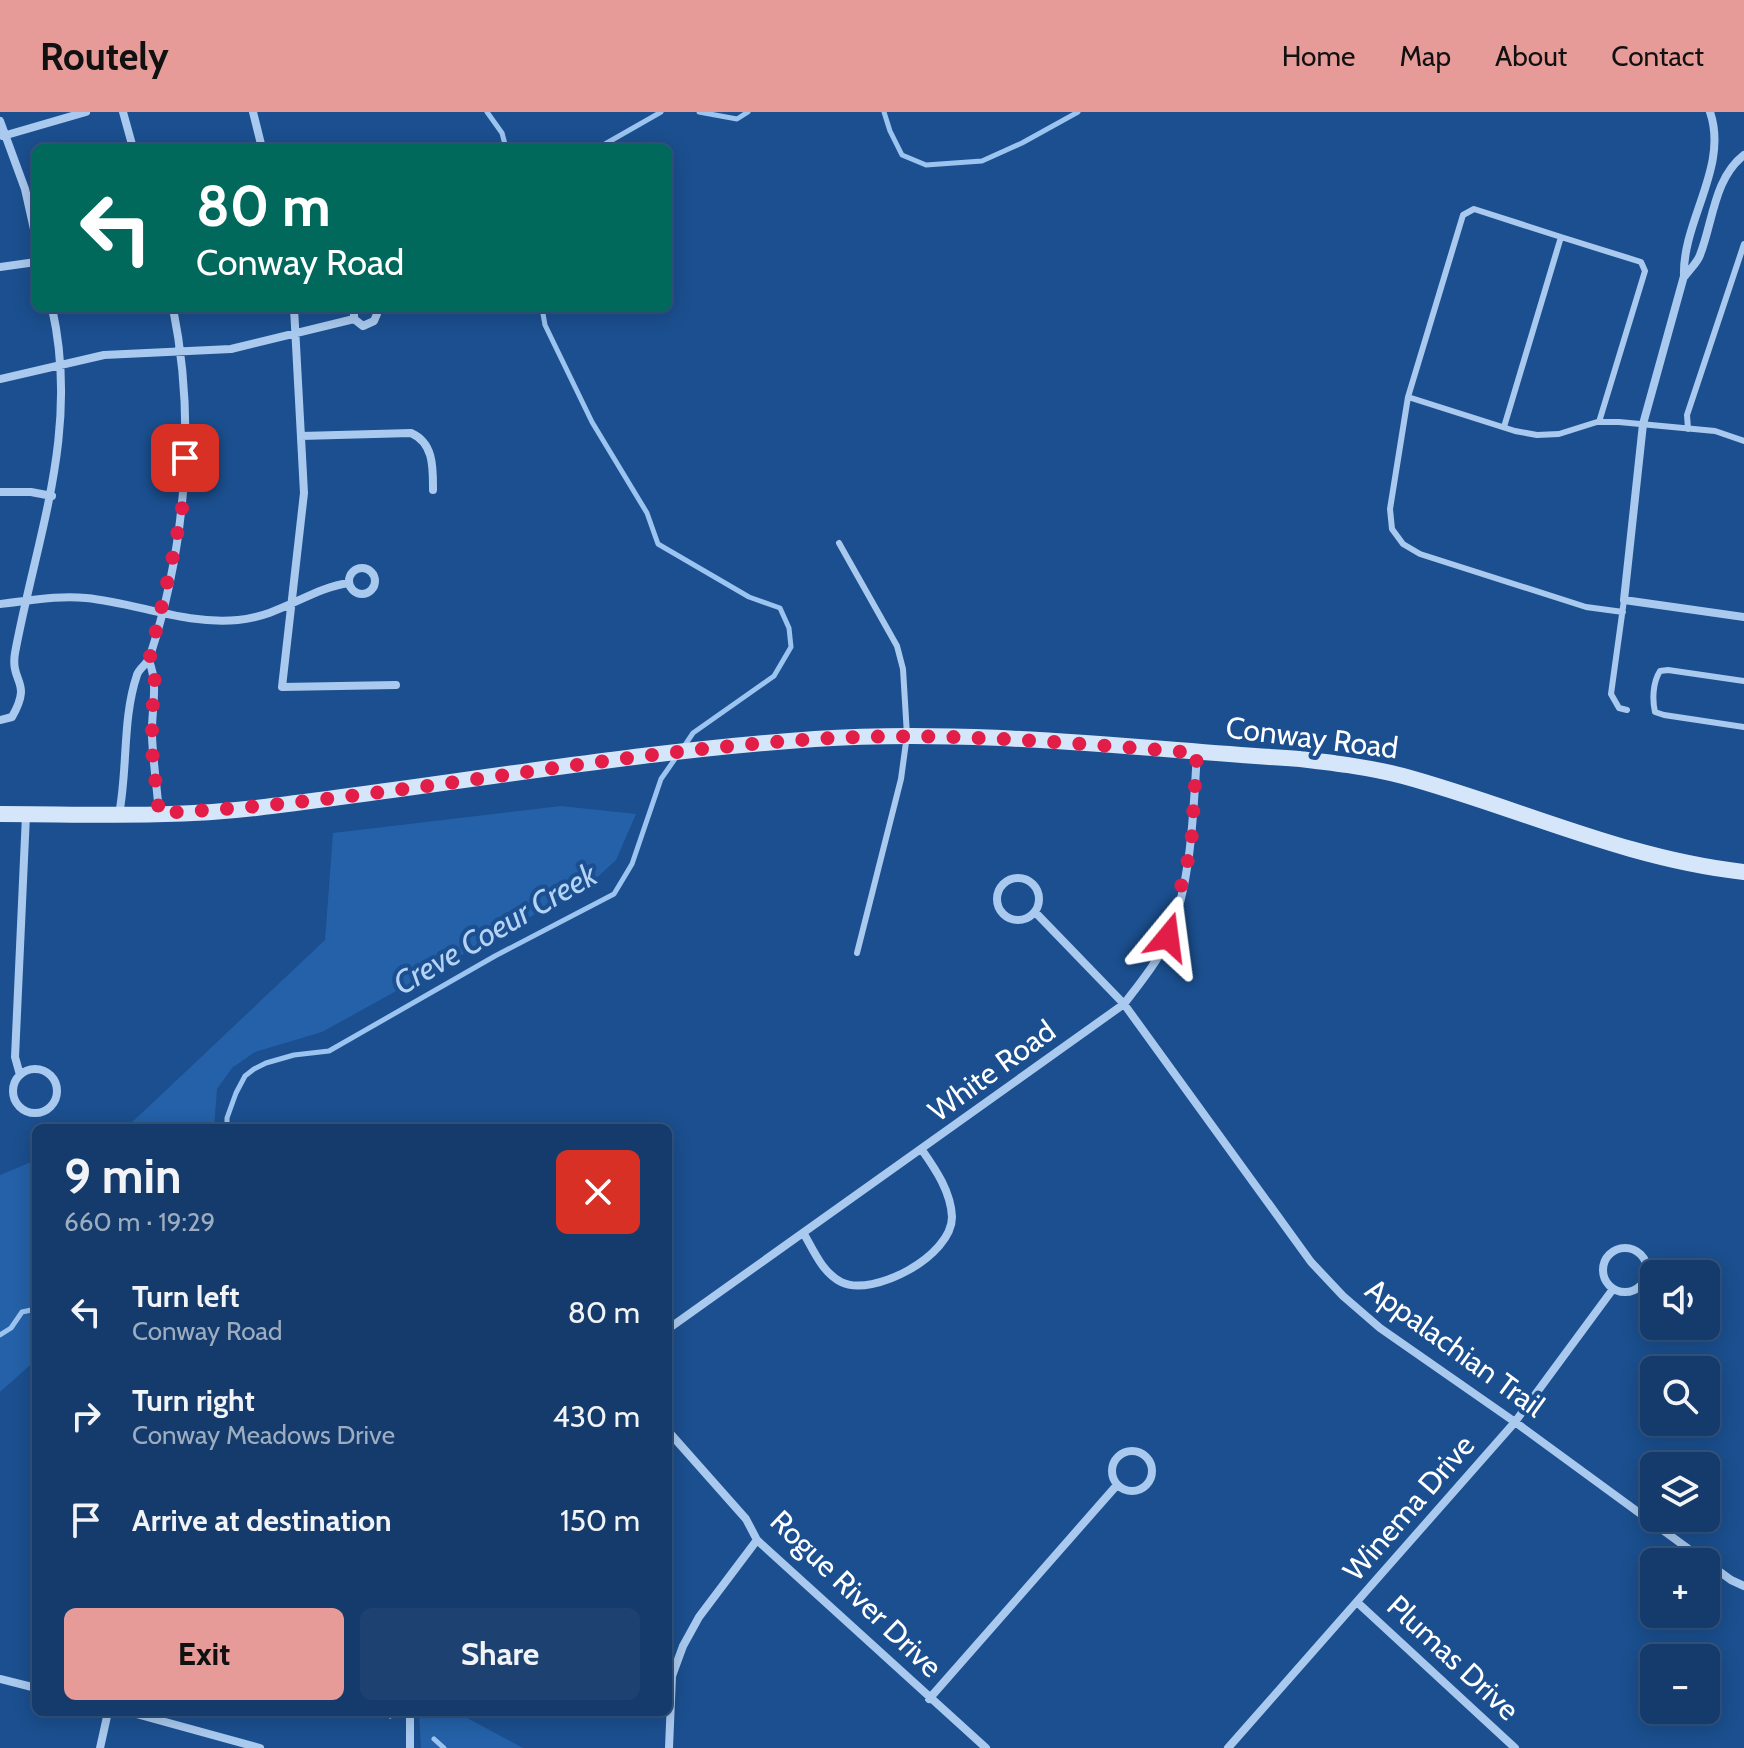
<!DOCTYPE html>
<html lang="en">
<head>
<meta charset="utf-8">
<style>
  :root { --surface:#143b6b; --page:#1d4271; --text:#f1f3f6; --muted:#9dadc1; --line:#33557e; --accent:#e69b98 }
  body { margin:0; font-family:Cabin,sans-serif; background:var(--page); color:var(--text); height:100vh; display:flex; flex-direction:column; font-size:30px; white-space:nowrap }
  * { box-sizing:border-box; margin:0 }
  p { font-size:26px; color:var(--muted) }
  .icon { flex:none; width:44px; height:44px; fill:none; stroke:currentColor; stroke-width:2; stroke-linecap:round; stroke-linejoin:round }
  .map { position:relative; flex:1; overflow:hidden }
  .sheet { position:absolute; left:32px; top:1012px; width:640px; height:592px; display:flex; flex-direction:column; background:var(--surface); border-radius:12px; box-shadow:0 4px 20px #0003,0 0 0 2px var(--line) }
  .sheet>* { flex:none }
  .hud { position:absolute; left:32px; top:32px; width:640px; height:168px; border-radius:12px; box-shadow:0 4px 20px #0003,0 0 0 2px var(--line); background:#00695c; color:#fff; overflow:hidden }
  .buttons { position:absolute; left:1640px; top:1148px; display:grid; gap:16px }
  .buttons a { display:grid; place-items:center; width:80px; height:80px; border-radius:12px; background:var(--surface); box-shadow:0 4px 20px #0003,0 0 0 2px var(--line); font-size:40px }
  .pin { position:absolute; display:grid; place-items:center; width:68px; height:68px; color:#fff; margin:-34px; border-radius:16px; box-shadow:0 4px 12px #0006 }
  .me { position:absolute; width:88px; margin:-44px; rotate:16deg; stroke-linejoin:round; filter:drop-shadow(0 0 6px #0008) }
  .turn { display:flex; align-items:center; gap:28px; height:168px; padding:0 32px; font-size:36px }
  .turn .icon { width:104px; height:104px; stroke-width:2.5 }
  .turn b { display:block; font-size:56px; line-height:68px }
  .round { display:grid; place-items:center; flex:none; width:84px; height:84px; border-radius:12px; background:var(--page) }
  .summary { display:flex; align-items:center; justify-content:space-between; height:136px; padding:0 32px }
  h1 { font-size:48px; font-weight:800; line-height:60px }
  .cta { display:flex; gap:16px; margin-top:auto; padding:16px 32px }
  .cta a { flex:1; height:92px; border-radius:12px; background:var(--accent); color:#111; font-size:32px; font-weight:800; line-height:92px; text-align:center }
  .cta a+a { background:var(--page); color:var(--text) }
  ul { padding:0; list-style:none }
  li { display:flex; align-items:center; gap:24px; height:104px; padding:0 32px }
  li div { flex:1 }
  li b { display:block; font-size:30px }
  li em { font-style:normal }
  header { display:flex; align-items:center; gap:48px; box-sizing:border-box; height:112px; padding:0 40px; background:var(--accent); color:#111 }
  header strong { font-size:38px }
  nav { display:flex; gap:44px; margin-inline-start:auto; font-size:28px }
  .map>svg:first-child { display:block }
  .green { fill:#2461a8 }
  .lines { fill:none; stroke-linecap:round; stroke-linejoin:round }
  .stream { stroke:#9cc4f0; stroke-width:5 }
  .lane { stroke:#a9c9ee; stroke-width:6 }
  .street { stroke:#a9c9ee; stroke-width:8 }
  .secondary { stroke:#d6e6fa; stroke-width:16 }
  .route { stroke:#e11d48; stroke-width:14; stroke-dasharray:0 25.2 }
  .labels { text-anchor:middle; stroke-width:8; stroke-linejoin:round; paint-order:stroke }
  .street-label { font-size:30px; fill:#fff; stroke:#1b4f8f }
  .water-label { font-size:32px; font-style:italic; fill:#b5d3f5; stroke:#1b4f8f }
</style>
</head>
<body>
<header>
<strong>Routely</strong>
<nav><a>Home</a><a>Map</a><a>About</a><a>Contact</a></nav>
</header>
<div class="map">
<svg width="1744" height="1636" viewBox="0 0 1744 1636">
  <rect width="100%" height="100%" fill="#1b4f8f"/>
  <!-- green -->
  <path class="green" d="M561 694 636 702 616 748 590 772 322 920 255 940 232 956 217 977 214 1016H126L325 828 333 721Z
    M36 1048V1248L0 1280V1063Z
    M419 1600H456L523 1636H421Z"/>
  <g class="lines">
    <!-- stream -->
    <path class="stream" d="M487 0 502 21 506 36
      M699 0 737 7 748 0
      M884 0 890 19 902 43 926 53 982 49 1022 31 1078 0
      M598 36 661 0
      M542 196 545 213 592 310 647 401 658 432 749 485 780 496 789 516 791 535 774 564 693 621 683 636
      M227 1016V1006L236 981 245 964 254 957 266 951 294 943 329 939 495 844 614 782 632 752 661 667 677 644
      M0 1223 11 1216 22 1200 36 1197
      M384 1600 390 1604
      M434 1627 444 1636"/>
    <!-- lane -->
    <path class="lane" d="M1561 125 1474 97 1463 103 1408 285 1390 397 1392 417 1403 432 1420 442 1586 495 1623 500
      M1408 285 1515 319 1537 323 1559 322 1597 310H1619L1715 319 1744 329
      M1504 315 1561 125 1641 150 1645 159 1599 310
      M1688 317 1687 303 1744 132
      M839 431 897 534 903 557 907 623 901 667 857 841
      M1624 488 1611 582 1619 596 1627 598
      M1744 569 1668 558 1660 559C1653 570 1652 587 1655 600L1664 603 1744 615"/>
    <!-- street -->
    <path class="street" d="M123 0 133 36
      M253 0 262 36
      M1710 0C1729 55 1682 109 1684 164L1643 312 1624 488 1744 505
      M0 9 25 77 36 126
      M3 24 86 0
      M0 155 36 150
      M1685 164C1690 157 1697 151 1700 143 1713 110 1714 66 1744 43
      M294 196 304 381 282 575 396 573
      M354 196V207L363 214 374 209 377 202 375 196
      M0 267 104 243 231 237 354 207
      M301 324 411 321C434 331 433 356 433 378
      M0 380H31L52 384
      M349 469a13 13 0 1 1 26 0a13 13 0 1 1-26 0Z
      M0 492C29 489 57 483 86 486 138 491 184 513 238 508 281 504 311 476 349 471
      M149 549C159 573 151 599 152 624 153 650 157 675 159 701
      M0 608 12 605C33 568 10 572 15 541 37 423 80 319 52 196
      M119 702C128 657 122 607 137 563 139 556 148 552 150 544 186 434 196 310 173 196
      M997 787a21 21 0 1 1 42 0a21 21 0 1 1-42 0Z
      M1035 800 1124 892 1311 1150 1343 1184 1380 1216 1515 1310 1731 1468 1744 1474
      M13 979a22 22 0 1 1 44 0a22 22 0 1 1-44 0Z
      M20 963 15 945 26 703
      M804 1122C814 1139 822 1160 841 1170 873 1186 952 1144 952 1105 951 1080 936 1058 922 1038
      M1603 1158a22 22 0 1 1 44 0a22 22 0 1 1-44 0Z
      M668 1217 1124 892C1140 871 1158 849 1169 825 1192 767 1193 702 1197 641
      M668 1319 746 1407 757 1428 986 1636
      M1112 1359a20 20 0 1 1 40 0a20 20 0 1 1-40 0Z
      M1358 1491 1515 1636
      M0 1567 36 1576
      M929 1587 1117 1373
      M129 1600 260 1636
      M100 1636 108 1600
      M410 1636V1600
      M669 1636 672 1564 683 1534 699 1505 757 1428
      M1228 1636 1515 1310 1613 1177"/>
    <!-- secondary -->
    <path class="secondary" d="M0 702C85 702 171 706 256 696 442 674 628 640 815 627 976 616 1139 637 1300 647 1334 651 1369 655 1403 664 1517 695 1625 747 1744 760"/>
  </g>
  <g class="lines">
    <!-- route -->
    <path class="route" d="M185 346 182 397 171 454 149 549 155 564 152 605V638L159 701C379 691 596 641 816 627 943 619 1071 631 1197 641L1191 736 1168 825"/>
  </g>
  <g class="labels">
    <!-- street labels -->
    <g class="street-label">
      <text transform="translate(1312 626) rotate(7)" y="10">Conway Road</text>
      <text transform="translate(992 959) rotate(-36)" y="10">White Road</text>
      <text transform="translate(1455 1236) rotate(36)" y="10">Appalachian Trail</text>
      <text transform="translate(1409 1396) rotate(-49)" y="10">Winema Drive</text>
      <text transform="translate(856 1482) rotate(44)" y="10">Rogue River Drive</text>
      <text transform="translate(1453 1546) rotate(43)" y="10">Plumas Drive</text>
    </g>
    <!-- water labels -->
    <g class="water-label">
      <text transform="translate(495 817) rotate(-30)" y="11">Creve Coeur Creek</text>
    </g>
  </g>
</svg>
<div class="buttons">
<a><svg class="icon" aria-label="sound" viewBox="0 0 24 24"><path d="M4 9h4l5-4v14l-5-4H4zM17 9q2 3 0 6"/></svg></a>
<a><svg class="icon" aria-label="search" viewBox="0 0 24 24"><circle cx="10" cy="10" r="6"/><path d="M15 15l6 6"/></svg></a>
<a><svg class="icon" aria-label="layers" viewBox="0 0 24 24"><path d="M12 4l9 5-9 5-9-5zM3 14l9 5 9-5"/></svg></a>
<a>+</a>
<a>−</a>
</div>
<div class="pin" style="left:185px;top:346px;background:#d93025"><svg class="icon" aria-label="arrive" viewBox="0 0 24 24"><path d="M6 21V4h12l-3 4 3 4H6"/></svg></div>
<svg class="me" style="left:1168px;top:825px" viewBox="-20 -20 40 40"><path d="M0-17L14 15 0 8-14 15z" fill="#e11d48" stroke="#fff" stroke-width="4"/></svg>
<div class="hud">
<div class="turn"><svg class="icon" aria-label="left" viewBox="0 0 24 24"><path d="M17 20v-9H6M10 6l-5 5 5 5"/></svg><div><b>80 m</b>Conway Road</div></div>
</div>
<section class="sheet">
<div class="summary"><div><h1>9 min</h1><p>660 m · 19:29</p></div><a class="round" style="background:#d93025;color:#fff"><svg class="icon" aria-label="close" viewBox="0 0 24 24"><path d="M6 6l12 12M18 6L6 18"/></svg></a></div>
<ul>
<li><svg class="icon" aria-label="left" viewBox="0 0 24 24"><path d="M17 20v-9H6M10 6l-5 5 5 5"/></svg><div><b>Turn left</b><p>Conway Road</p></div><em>80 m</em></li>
<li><svg class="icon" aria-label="right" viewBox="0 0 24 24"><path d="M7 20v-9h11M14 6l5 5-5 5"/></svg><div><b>Turn right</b><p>Conway Meadows Drive</p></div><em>430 m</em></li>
<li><svg class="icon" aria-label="arrive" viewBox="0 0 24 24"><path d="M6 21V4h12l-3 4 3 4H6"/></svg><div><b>Arrive at destination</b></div><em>150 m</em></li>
</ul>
<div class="cta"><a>Exit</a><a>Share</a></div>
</section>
</div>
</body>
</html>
